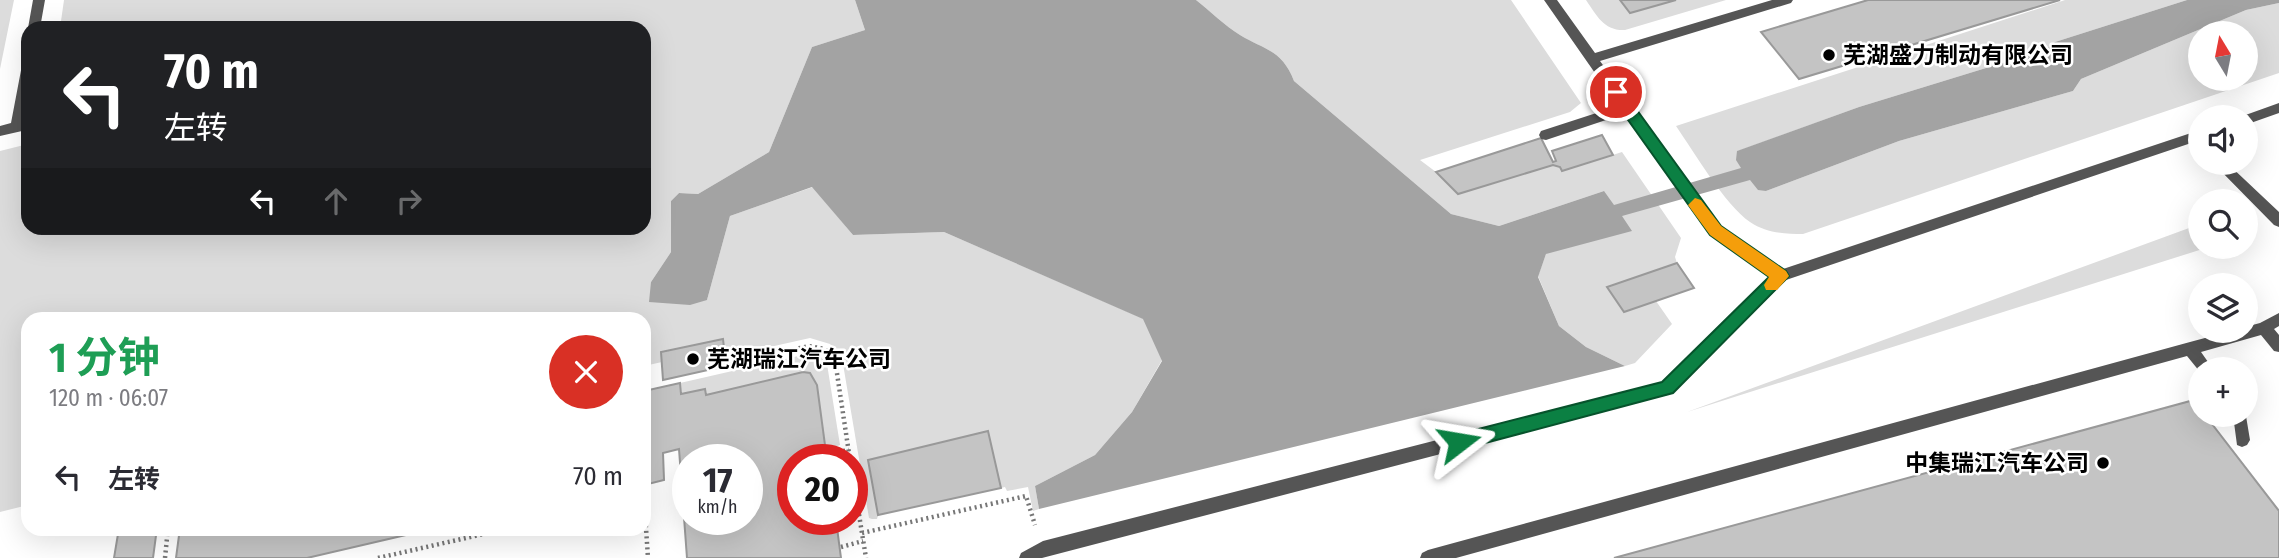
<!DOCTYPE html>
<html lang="zh">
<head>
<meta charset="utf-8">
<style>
  :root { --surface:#fff; --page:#f7f7f7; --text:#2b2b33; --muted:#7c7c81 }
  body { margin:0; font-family:"Fira Sans Condensed","Noto Sans SC",sans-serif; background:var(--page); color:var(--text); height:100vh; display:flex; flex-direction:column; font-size:26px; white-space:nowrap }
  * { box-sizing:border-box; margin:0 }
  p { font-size:23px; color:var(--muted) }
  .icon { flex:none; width:38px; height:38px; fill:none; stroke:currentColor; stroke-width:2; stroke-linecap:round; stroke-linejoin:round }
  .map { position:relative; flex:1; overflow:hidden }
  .panel { position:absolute; left:21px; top:312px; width:630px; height:224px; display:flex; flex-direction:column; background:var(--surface); border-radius:21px; box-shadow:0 7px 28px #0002 }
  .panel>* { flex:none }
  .banner { position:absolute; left:21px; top:21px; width:630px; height:214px; border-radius:21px; box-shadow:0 7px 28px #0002; background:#202124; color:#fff; overflow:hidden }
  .needle { width:46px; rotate:350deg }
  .controls { position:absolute; left:2188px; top:21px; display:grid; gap:14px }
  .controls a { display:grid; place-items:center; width:70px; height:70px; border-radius:50%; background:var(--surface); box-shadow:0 7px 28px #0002; font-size:35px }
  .speed { position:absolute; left:672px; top:444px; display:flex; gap:14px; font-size:35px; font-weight:700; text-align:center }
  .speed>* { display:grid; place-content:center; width:91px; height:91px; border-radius:50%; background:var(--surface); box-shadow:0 7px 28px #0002; line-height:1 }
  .speed small { font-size:18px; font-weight:400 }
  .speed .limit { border:10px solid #d22; background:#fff; color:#111 }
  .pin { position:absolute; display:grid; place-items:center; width:60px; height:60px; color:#fff; margin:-30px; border:4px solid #fff; border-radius:50%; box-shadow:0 2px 7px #0007 }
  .me { position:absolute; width:77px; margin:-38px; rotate:76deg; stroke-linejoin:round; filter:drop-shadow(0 0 5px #0008) }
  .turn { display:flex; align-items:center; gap:24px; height:147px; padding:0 28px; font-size:32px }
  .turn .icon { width:91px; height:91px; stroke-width:2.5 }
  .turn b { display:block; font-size:49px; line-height:60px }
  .lanes { display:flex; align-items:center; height:66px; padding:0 28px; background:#0003; justify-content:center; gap:35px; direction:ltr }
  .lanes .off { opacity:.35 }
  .round { display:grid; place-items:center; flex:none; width:74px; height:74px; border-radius:37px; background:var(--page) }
  .summary { display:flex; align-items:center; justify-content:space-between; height:119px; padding:0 28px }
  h1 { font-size:42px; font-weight:700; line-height:52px; color:#1e9e55 }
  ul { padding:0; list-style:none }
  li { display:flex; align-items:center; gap:21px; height:91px; padding:0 28px }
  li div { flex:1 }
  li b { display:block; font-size:26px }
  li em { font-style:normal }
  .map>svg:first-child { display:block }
  .green { fill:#dcdcdc; fill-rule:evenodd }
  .water { fill:#a3a3a3 }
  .building { fill:#c4c4c4; stroke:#999; stroke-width:2; fill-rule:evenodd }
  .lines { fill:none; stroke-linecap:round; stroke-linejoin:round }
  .path { stroke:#777; stroke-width:4.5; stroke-dasharray:2 3.5; stroke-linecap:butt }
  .service { fill:#555; fill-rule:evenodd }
  .route { fill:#0b8043; stroke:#07532c; stroke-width:2 }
  .slow { fill:#f59e0b }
  .poi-dot { fill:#000; stroke:#fff; stroke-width:2.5 }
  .labels { text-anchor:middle; stroke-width:5; stroke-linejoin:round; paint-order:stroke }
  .poi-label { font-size:23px; font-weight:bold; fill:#000; stroke:#fff; text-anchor:start }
</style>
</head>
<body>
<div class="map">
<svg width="2279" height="558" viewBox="0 0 2279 558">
  <rect width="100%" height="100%" fill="#fff"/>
  <!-- green -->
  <path class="green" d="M0 0H14L0 69Z
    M64 0H855L865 30 812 47 769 152 698 194 679 193 671 201V252L651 282 707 300 730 216 813 187 853 235 944 232 1144 319 1162 360 1132 412 1095 455 1035 486 1039 509 1033 511 1028 487 1007 491 1005 487 1001 488 988 432 868 460 878 515 877 519H872L869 518 842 358 830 344 810 338 725 357 723 339 661 352 662 362 644 366V318H28V505L0 512V151L28 144V228H644V28H60Z
    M1196 0H1511L1581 103 1570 112 1420 160 1436 172 1458 194 1553 165 1560 167 1563 171 1622 152 1681 238 1675 257 1677 263 1607 287 1624 312 1656 301 1672 324 1635 363 1625 366 1586 347 1559 326 1538 276 1546 254 1604 191 1499 226 1451 214 1294 81C1282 50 1265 50 1240 35 1225 26 1210 11 1196 0Z
    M1586 0H1620L1631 13 1676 0H1726L1625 30C1604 31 1597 16 1586 0Z
    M2065 0H2187L2055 42 2045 50 1859 107 1738 151 1766 191 1899 141 2073 91 2081 79 2246 10 2279 3V73L1803 234C1785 234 1766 233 1750 222 1725 205 1694 152 1676 126ZM2200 33H2245V79H2200Z
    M2200 224V247H2209L1687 412Z
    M807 354 820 356 827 364 840 445 826 450 817 385 810 373 706 395 705 389 681 394 680 383Z"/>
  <!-- water -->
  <path class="water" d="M855 0H1196C1210 11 1225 26 1240 35 1265 50 1282 50 1294 81L1451 214 1499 226 1604 191 1614 205 1741 168 1736 160 1737 151 1859 107 2045 50 2055 42 2187 0H2279V3L2246 10 2081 79 2073 91 1899 141 1766 191 1758 190 1750 180 1622 216 1632 231 1546 254 1538 277 1559 326 1586 347 1625 366 1039 509 1035 486 1095 455 1132 412 1162 361 1143 319 944 232 853 235 812 187 730 216 707 300 690 305 649 302 651 282 671 252V201L679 193 698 194 769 152 812 47 865 30Z"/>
  <!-- building -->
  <path class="building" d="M1620 0H1676L1630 13Z
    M1868 0H2060L1799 79 1761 32Z
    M1602 135 1613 155 1562 171 1560 167 1553 165 1458 194 1436 172 1541 138 1553 162 1556 161 1552 151Z
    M1677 263 1694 288 1624 312 1607 287Z
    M723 339 726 366 663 380 661 352Z
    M803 372 810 373 817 385 827 460H793V520H836L841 558H687L679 449 663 453 664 480 644 485V391L680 383 681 394 705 389 706 395ZM688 460H747V520H688Z
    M2194 400 2200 408V415H2205L2279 511V558H1614Z
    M988 431 1001 488 878 515 868 460Z
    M119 528H157L153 558H114Z
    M180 528H436L307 558H176Z"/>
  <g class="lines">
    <!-- path -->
    <path class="path" d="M729 364 809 346 825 349 835 360 850 460
      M827 454 849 450
      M852 471 866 558
      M644 498 648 558
      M862 533 1026 496 1035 525
      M841 547 863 541
      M165 558 168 528
      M378 558 510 528"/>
    <!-- service -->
    <path class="service" d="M33 0H45L40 28H28Z
      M1544 0H1557L1595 53 1772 0H1793L1791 3 1600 61 1720 227 1783 269 2200 130V140L1786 280 1672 393 1667 395 1042 558H1019L1021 553 1043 541 1663 382 1771 277 1710 235 1624 114 1546 140 1541 139 1539 135 1541 131 1618 106Z
      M28 60V101L23 127 22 131 0 136V126L11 123 22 65Z
      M2279 103V113L2245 125V117H2240Z
      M2213 163H2227L2279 212V227L2274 225Z
      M2279 313V326L2274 329 2279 335V352L2274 351 2261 335 2201 352 2213 369H2200V372L2187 356 1456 558H1420L1422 553 1428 550 2190 342 2231 331H2245V327L2260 323Z
      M2245 410 2250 440 2247 445 2242 447 2237 445 2233 415H2245Z"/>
  </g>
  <!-- route -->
  <path class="route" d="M1616 86 1621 88 1721 226 1786 271 1789 276 1673 393 1459 450 1453 447 1450 442 1453 436 1459 434 1662 382 1769 277 1710 235 1611 96 1609 92Z"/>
  <!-- slow -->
  <path class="slow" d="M1695 198 1701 200 1721 226 1786 271 1789 276 1777 290H1766L1764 285 1769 277 1710 235 1688 205Z"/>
  <!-- markers -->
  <g class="poi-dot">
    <circle cx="1829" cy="55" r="7"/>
    <circle cx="693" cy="359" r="7"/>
    <circle cx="2103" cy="463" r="7"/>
  </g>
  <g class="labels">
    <!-- poi labels -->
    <g class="poi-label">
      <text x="1843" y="63">芜湖盛力制动有限公司</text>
      <text x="707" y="367">芜湖瑞江汽车公司</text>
      <text x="2089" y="471" text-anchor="end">中集瑞江汽车公司</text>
    </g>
  </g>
</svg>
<div class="controls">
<a><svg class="needle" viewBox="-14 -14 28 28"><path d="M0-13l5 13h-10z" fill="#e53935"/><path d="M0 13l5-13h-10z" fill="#7c7c81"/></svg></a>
<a><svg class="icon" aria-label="sound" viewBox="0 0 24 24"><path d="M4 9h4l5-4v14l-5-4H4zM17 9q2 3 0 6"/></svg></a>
<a><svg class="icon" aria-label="search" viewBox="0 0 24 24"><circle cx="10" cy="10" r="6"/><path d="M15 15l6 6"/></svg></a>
<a><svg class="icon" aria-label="layers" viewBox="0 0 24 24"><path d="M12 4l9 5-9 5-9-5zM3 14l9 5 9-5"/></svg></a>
<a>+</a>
</div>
<div class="speed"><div>17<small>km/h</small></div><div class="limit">20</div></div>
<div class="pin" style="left:1616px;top:92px;background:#d93025"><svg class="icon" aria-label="arrive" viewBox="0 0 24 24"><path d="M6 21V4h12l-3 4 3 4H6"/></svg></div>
<svg class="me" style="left:1459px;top:442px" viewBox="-20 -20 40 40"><path d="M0-17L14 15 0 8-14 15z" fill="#0b8043" stroke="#fff" stroke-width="4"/></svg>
<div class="banner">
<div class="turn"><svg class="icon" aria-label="left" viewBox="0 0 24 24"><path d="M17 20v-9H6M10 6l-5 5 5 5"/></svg><div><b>70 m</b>左转</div></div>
<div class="lanes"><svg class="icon" aria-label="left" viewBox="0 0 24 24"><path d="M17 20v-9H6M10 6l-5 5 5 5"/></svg><svg class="icon off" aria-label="ahead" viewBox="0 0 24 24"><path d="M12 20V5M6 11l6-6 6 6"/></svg><svg class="icon off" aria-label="right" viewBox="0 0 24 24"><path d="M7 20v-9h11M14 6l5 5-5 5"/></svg></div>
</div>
<section class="panel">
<div class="summary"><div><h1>1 分钟</h1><p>120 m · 06:07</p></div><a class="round" style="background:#d93025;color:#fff"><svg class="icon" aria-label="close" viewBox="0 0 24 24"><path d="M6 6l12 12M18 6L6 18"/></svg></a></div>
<ul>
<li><svg class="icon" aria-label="left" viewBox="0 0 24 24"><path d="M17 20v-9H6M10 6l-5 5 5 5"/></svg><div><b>左转</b></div><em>70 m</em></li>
</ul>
</section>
</div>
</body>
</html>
